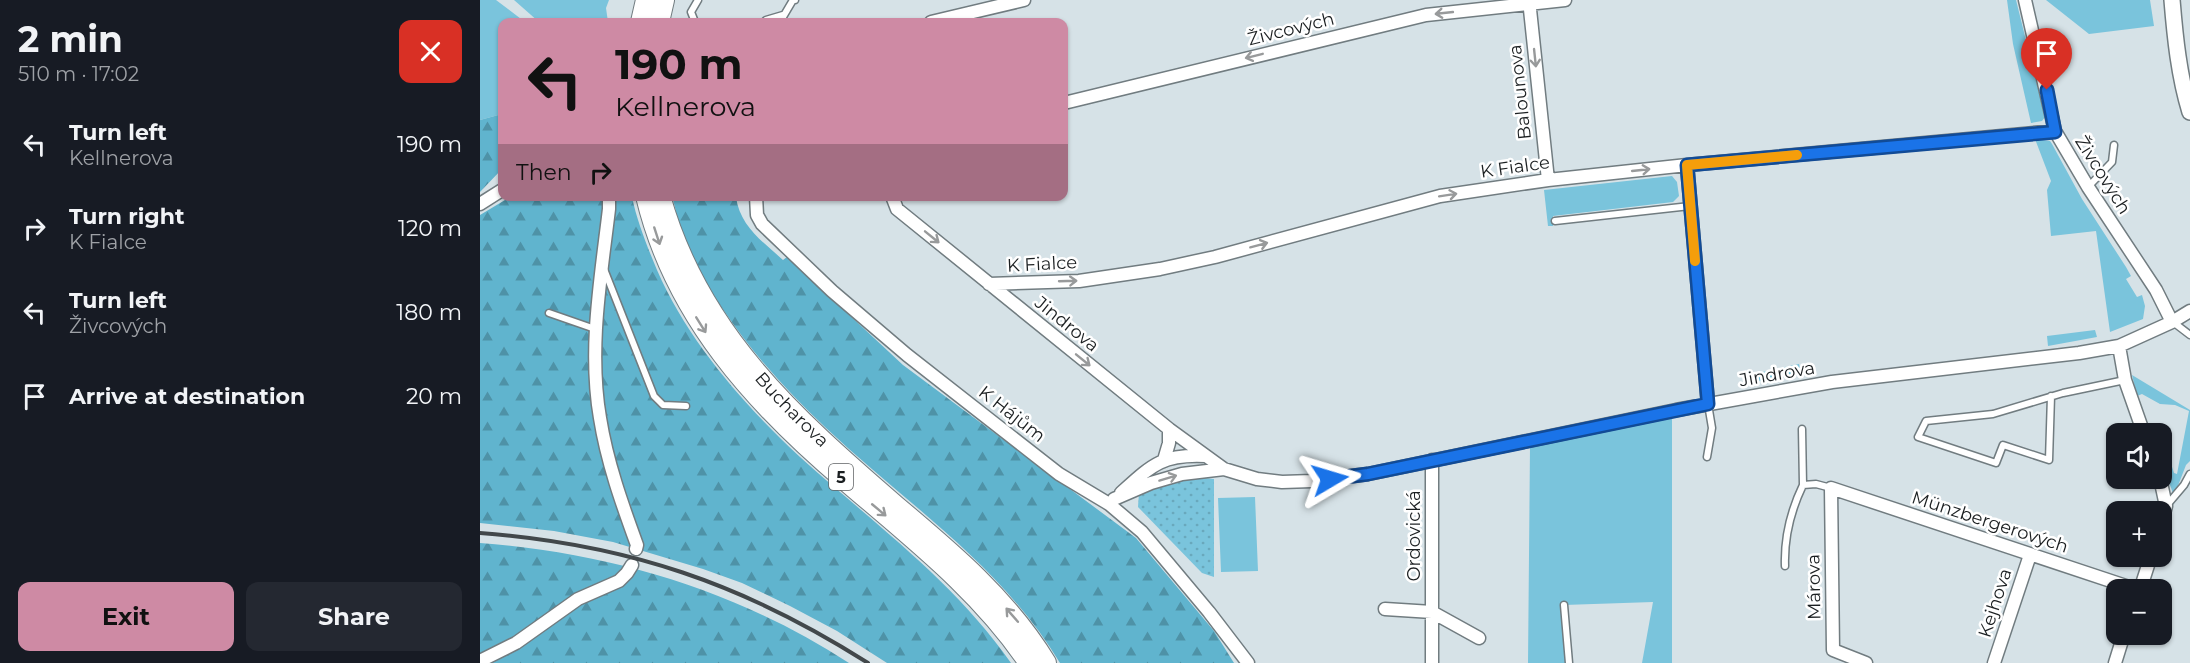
<!DOCTYPE html>
<html lang="en">
<head>
<meta charset="utf-8">
<style>
  :root { --surface:#171b24; --page:#242831; --text:#f1f3f6; --muted:#9ea1a6; --accent:#ce8aa4 }
  body { margin:0; font-family:Montserrat,sans-serif; background:var(--page); color:var(--text); height:100vh; display:flex; flex-direction:column; font-size:22px; white-space:nowrap }
  * { box-sizing:border-box; margin:0 }
  p { font-size:20px; color:var(--muted) }
  .icon { flex:none; width:33px; height:33px; fill:none; stroke:currentColor; stroke-width:2; stroke-linecap:round; stroke-linejoin:round }
  .map { position:relative; flex:1; overflow:hidden }
  .panel { display:flex; flex-direction:column; background:var(--surface); width:480px }
  .panel>* { flex:none }
  .top-card { position:absolute; left:18px; top:18px; width:570px; height:183px; border-radius:12px; box-shadow:0 2px 4px #0004; background:#ce8aa4; color:#111; overflow:hidden }
  .controls { position:absolute; left:1626px; top:423px; display:grid; gap:12px }
  .controls a { display:grid; place-items:center; width:66px; height:66px; border-radius:12px; background:var(--surface); box-shadow:0 2px 4px #0004; font-size:30px }
  .pin { position:absolute; display:grid; place-items:center; width:51px; height:51px; color:#fff; margin:-62px -26px; border-radius:50% 50% 50% 0; rotate:-45deg; box-shadow:0 0 6px #0007 }
  .pin .icon { rotate:45deg }
  .me { position:absolute; width:66px; margin:-33px; rotate:83deg; stroke-linejoin:round; filter:drop-shadow(0 0 4px #0008) }
  .turn { display:flex; align-items:center; gap:21px; height:126px; padding:0 18px; font-size:27px }
  .turn .icon { width:78px; height:78px; stroke-width:2.5 }
  .turn b { display:block; font-size:42px; line-height:51px }
  .then { display:flex; align-items:center; height:57px; padding:0 18px; background:#0003; gap:12px; font-size:22px }
  .round { display:grid; place-items:center; flex:none; width:63px; height:63px; border-radius:12px; background:var(--page) }
  .head { display:flex; align-items:center; justify-content:space-between; height:102px; padding:0 18px }
  h1 { font-size:36px; font-weight:700; line-height:45px }
  .cta { display:flex; gap:12px; margin-top:auto; padding:12px 18px }
  .cta a { flex:1; height:69px; border-radius:12px; background:var(--accent); color:#111; font-size:24px; font-weight:700; line-height:69px; text-align:center }
  .cta a+a { background:var(--page); color:var(--text) }
  ul { padding:0; list-style:none }
  li { display:flex; align-items:center; gap:18px; height:84px; padding:0 18px }
  li div { flex:1 }
  li b { display:block; font-size:22px }
  li em { font-style:normal }
  main { display:flex; flex:1; min-height:0 }
  .map>svg:first-child { display:block }
  .grass { fill:#7ac4dc }
  .forest { fill:url(#forest-firs) }
  .park { fill:url(#park-dots) }
  .lines { fill:none; stroke-linecap:round; stroke-linejoin:round }
  .service-casing { stroke:#717c80; stroke-width:9 }
  .minor-casing { stroke:#717c80; stroke-width:15 }
  .tertiary-casing { stroke:#717c80; stroke-width:18 }
  .primary-casing { stroke:#717c80; stroke-width:22 }
  .service { stroke:#fff; stroke-width:6 }
  .minor { stroke:#fff; stroke-width:12 }
  .tertiary { stroke:#fff; stroke-width:15 }
  .primary { stroke:#fff; stroke-width:20 }
  .rail { stroke:#42484b; stroke-width:4 }
  .oneway { stroke:#989a9b }
  .route-casing { stroke:#114b97; stroke-width:15 }
  .route { stroke:#1a73e8; stroke-width:10 }
  .slow { stroke:#f59e0b; stroke-width:10 }
  .labels { text-anchor:middle; stroke-width:5; stroke-linejoin:round; paint-order:stroke }
  .shield { fill:#fff; stroke:#5f6264; stroke-width:1.5 }
  .shield-label { font-size:16px; font-weight:bold; fill:#1b1f21 }
  .street-label { font-size:18px; fill:#1b1f21; stroke:#fff }
</style>
</head>
<body>
<main>
<section class="panel">
<div class="head"><div><h1>2 min</h1><p>510 m · 17:02</p></div><a class="round" style="background:#d93025;color:#fff"><svg class="icon" aria-label="close" viewBox="0 0 24 24"><path d="M6 6l12 12M18 6L6 18"/></svg></a></div>
<ul>
<li><svg class="icon" aria-label="left" viewBox="0 0 24 24"><path d="M17 20v-9H6M10 6l-5 5 5 5"/></svg><div><b>Turn left</b><p>Kellnerova</p></div><em>190 m</em></li>
<li><svg class="icon" aria-label="right" viewBox="0 0 24 24"><path d="M7 20v-9h11M14 6l5 5-5 5"/></svg><div><b>Turn right</b><p>K Fialce</p></div><em>120 m</em></li>
<li><svg class="icon" aria-label="left" viewBox="0 0 24 24"><path d="M17 20v-9H6M10 6l-5 5 5 5"/></svg><div><b>Turn left</b><p>Živcových</p></div><em>180 m</em></li>
<li><svg class="icon" aria-label="arrive" viewBox="0 0 24 24"><path d="M6 21V4h12l-3 4 3 4H6"/></svg><div><b>Arrive at destination</b></div><em>20 m</em></li>
</ul>
<div class="cta"><a>Exit</a><a>Share</a></div>
</section>
<div class="map">
<svg width="1710" height="663" viewBox="0 0 1710 663">
  <defs>
    <pattern id="forest-firs" width="22" height="20" patternUnits="userSpaceOnUse" patternTransform="scale(1.5)"><rect width="22" height="20" fill="#60b4ce"/><path d="M5 1l3.5 6h-7zM16 11l3.5 6h-7z" fill="#4e92a7"/></pattern>
    <pattern id="park-dots" width="8" height="8" patternUnits="userSpaceOnUse" patternTransform="scale(1.5)"><rect width="8" height="8" fill="#7ac4dc"/><path d="M2 2h.1M6 6h.1" fill="none" stroke="#69a8bc" stroke-width="1.8" stroke-linecap="round"/></pattern>
  </defs>
  <rect width="100%" height="100%" fill="#d6e2e7"/>
  <!-- grass -->
  <path class="grass" d="M0 0H16L45 22H22V114L0 120Z
    M34 0H129L126 8 128 22H59Z
    M1527 0H1536L1565 117 1562 121 1551 123 1533 44Z
    M1566 0H1670L1674 26 1609 34Z
    M1555 139 1570 141 1572 144 1602 199 1646 267 1651 276 1646 279 1657 297 1662 295 1665 306 1663 319 1630 332 1616 231 1571 236 1567 190 1571 181Z
    M1192 176 1197 182 1199 196 1193 202 1073 216V226H1068L1064 190Z
    M1615 330 1617 337 1568 346 1567 336Z
    M1319 364 1321 375 1266 383 1264 376Z
    M1652 375 1710 410V461L1706 465 1694 496 1682 463V440L1683 439 1694 473 1697 474 1709 411 1695 405 1680 404 1662 394 1657 396Z
    M1192 417V663H1162L1173 602 1084 605 1089 663H1048L1050 447Z
    M775 497 778 571 741 572 738 498Z"/>
  <!-- forest -->
  <path class="forest" d="M22 114V169L0 192V120Z
    M30 197H152C157 221 167 246 177 270 208 341 263 404 320 457 393 523 474 581 531 663H407L357 631 310 606 262 583 223 569 133 542 74 531 0 523V215Z
    M192 197H256C260 226 282 241 303 260L307 257 423 365 656 538 734 631 754 663H580C521 565 428 505 346 428 287 373 233 308 201 232 197 221 196 208 192 197Z
    M0 543C132 553 258 591 369 663H0Z"/>
  <!-- park -->
  <path class="park" d="M708 476 734 479V577L722 573 658 507 659 492Z"/>
  <g class="lines">
    <!-- service casing -->
    <g class="service-casing">
      <path id="service" d="M215 22 211 12 218 0
        M284 22 286 20 303 15
        M300 22 313 0H315
        M1608 187 1632 162 1634 145
        M1075 221 1210 206
        M124 269 174 396 183 405 206 406
        M69 313 115 329
        M1693 322 1710 335
        M1571 396 1569 460 1523 445 1516 463 1438 437 1446 421 1513 414 1583 393 1645 380
        M1322 429 1323 485
        M1227 457 1232 428 1228 404
        M1687 505 1704 485 1710 474
        M1305 566C1304 537 1311 510 1323 485L1336 484 1351 488
        M1084 605 1089 663"/>
    </g>
    <!-- minor casing -->
    <g class="minor-casing">
      <path id="minor" d="M1049 0 1068 180
        M1545 0 1575 131 1608 187 1676 290 1692 322
        M451 22 544 0
        M584 103 946 15 1085 0
        M1207 165 1228 404
        M129 196V209C121 277 108 349 120 418 127 462 142 504 157 545L156 549
        M276 196 277 215 282 224 352 291 427 355 579 474 629 504 662 532 729 612 768 663
        M412 196 417 209 689 429V443L684 460
        M0 204 22 190
        M509 284 599 281 680 269 735 257 960 196 1068 180 1207 165 1575 131
        M1639 346 1645 380 1664 434
        M689 429 744 469 777 479 802 482 832 481 888 474 1196 410 1352 382 1599 353 1639 346 1692 322 1710 311
        M952 460V663
        M1680 478 1686 506 1682 521
        M641 493C672 465 682 454 725 456
        M634 499 671 483 702 474 744 469
        M1660 590 1671 556
        M905 609 952 612 999 638
        M0 661 36 643 98 599 139 581 147 573 152 565
        M1386 663 1353 650 1351 488 1658 590
        M1514 663 1550 555
        M1635 663 1644 634"/>
    </g>
    <!-- tertiary casing -->
    <g class="tertiary-casing">
      <path id="tertiary" d="M1692 0C1695 37 1699 76 1710 112"/>
    </g>
    <!-- primary casing -->
    <g class="primary-casing">
      <g id="primary">
        <path d="M161 22 166 0"/>
        <path d="M179 22 184 0"/>
        <path d="M166 196C194 315 275 404 366 481 431 537 501 591 549 663"/>
        <path id="s1" d="M180 196C218 333 313 417 416 506 472 553 528 600 566 663"/>
      </g>
    </g>
    <!-- service -->
    <use href="#service" class="service"/>
    <!-- minor -->
    <use href="#minor" class="minor"/>
    <!-- tertiary -->
    <use href="#tertiary" class="tertiary"/>
    <!-- primary -->
    <use href="#primary" class="primary"/>
    <!-- rail -->
    <path class="rail" d="M0 533C147 544 264 584 388 663"/>
  </g>
  <!-- one-way arrows -->
  <defs><path id="oneway-shaft" d="M-6 0H5M1.5-3L5.5 0L1.5 3" fill="none" stroke-width="1.6" stroke-linecap="round" stroke-linejoin="round" transform="scale(1.5)"/></defs>
  <g class="oneway">
    <use href="#oneway-shaft" transform="translate(964 13) rotate(174)"/>
    <use href="#oneway-shaft" transform="translate(774 56) rotate(166)"/>
    <use href="#oneway-shaft" transform="translate(1055 58) rotate(84)"/>
    <use href="#oneway-shaft" transform="translate(1161 170) rotate(-6)"/>
    <use href="#oneway-shaft" transform="translate(968 195) rotate(-9)"/>
    <use href="#oneway-shaft" transform="translate(177 236) rotate(72)"/>
    <use href="#oneway-shaft" transform="translate(452 237) rotate(39)"/>
    <use href="#oneway-shaft" transform="translate(779 245) rotate(-15)"/>
    <use href="#oneway-shaft" transform="translate(588 281) rotate(-2)"/>
    <use href="#oneway-shaft" transform="translate(221 325) rotate(58)"/>
    <use href="#oneway-shaft" transform="translate(603 360) rotate(39)"/>
    <use href="#oneway-shaft" transform="translate(688 478) rotate(-17)"/>
    <use href="#oneway-shaft" transform="translate(399 510) rotate(40)"/>
    <use href="#oneway-shaft" transform="translate(532 615) rotate(-131)"/>
  </g>
  <g class="lines">
    <!-- route casing -->
    <g class="route-casing">
      <path id="route" d="M850 479 888 474 1228 404 1207 165 1575 132 1567 90"/>
    </g>
    <!-- route -->
    <use href="#route" class="route"/>
    <!-- slow -->
    <path class="slow" d="M1215 261 1207 165 1317 155"/>
  </g>
  <g class="labels">
    <!-- shield labels -->
    <rect class="shield" x="349" y="464" width="24" height="26" rx="4.5"/>
    <g class="shield-label">
      <text x="361" y="483">5</text>
    </g>
    <!-- street labels -->
    <g class="street-label">
      <text transform="translate(811 29) rotate(-14)" y="6">Živcových</text>
      <text transform="translate(1040 92) rotate(-96)" y="6">Balounova</text>
      <text transform="translate(1035 167) rotate(-8)" y="6">K Fialce</text>
      <text transform="translate(1623 175) rotate(58)" y="6">Živcových</text>
      <text transform="translate(562 264) rotate(-3)" y="6">K Fialce</text>
      <text transform="translate(587 324) rotate(39)" y="6">Jindrova</text>
      <text transform="translate(1297 374) rotate(-10)" y="6">Jindrova</text>
      <text dy="6" stroke="none"><textPath href="#s1" startOffset="254">Bucharova</textPath></text>
      <text transform="translate(532 414) rotate(38)" y="6">K Hájům</text>
      <text transform="translate(1510 522) rotate(18)" y="6">Münzbergerových</text>
      <text transform="translate(934 536) rotate(-90)" y="6">Ordovická</text>
      <text transform="translate(1334 587) rotate(-91)" y="6">Márova</text>
      <text transform="translate(1515 603) rotate(-72)" y="6">Kejhova</text>
    </g>
  </g>
</svg>
<div class="controls">
<a><svg class="icon" aria-label="sound" viewBox="0 0 24 24"><path d="M4 9h4l5-4v14l-5-4H4zM17 9q2 3 0 6"/></svg></a>
<a>+</a>
<a>−</a>
</div>
<div class="pin" style="left:1567px;top:90px;background:#d93025"><svg class="icon" aria-label="arrive" viewBox="0 0 24 24"><path d="M6 21V4h12l-3 4 3 4H6"/></svg></div>
<svg class="me" style="left:850px;top:479px" viewBox="-20 -20 40 40"><path d="M0-17L14 15 0 8-14 15z" fill="#1a73e8" stroke="#fff" stroke-width="4"/></svg>
<div class="top-card">
<div class="turn"><svg class="icon" aria-label="left" viewBox="0 0 24 24"><path d="M17 20v-9H6M10 6l-5 5 5 5"/></svg><div><b>190 m</b>Kellnerova</div></div>
<div class="then">Then<svg class="icon" aria-label="right" viewBox="0 0 24 24"><path d="M7 20v-9h11M14 6l5 5-5 5"/></svg></div>
</div>
</div>
</main>
</body>
</html>
